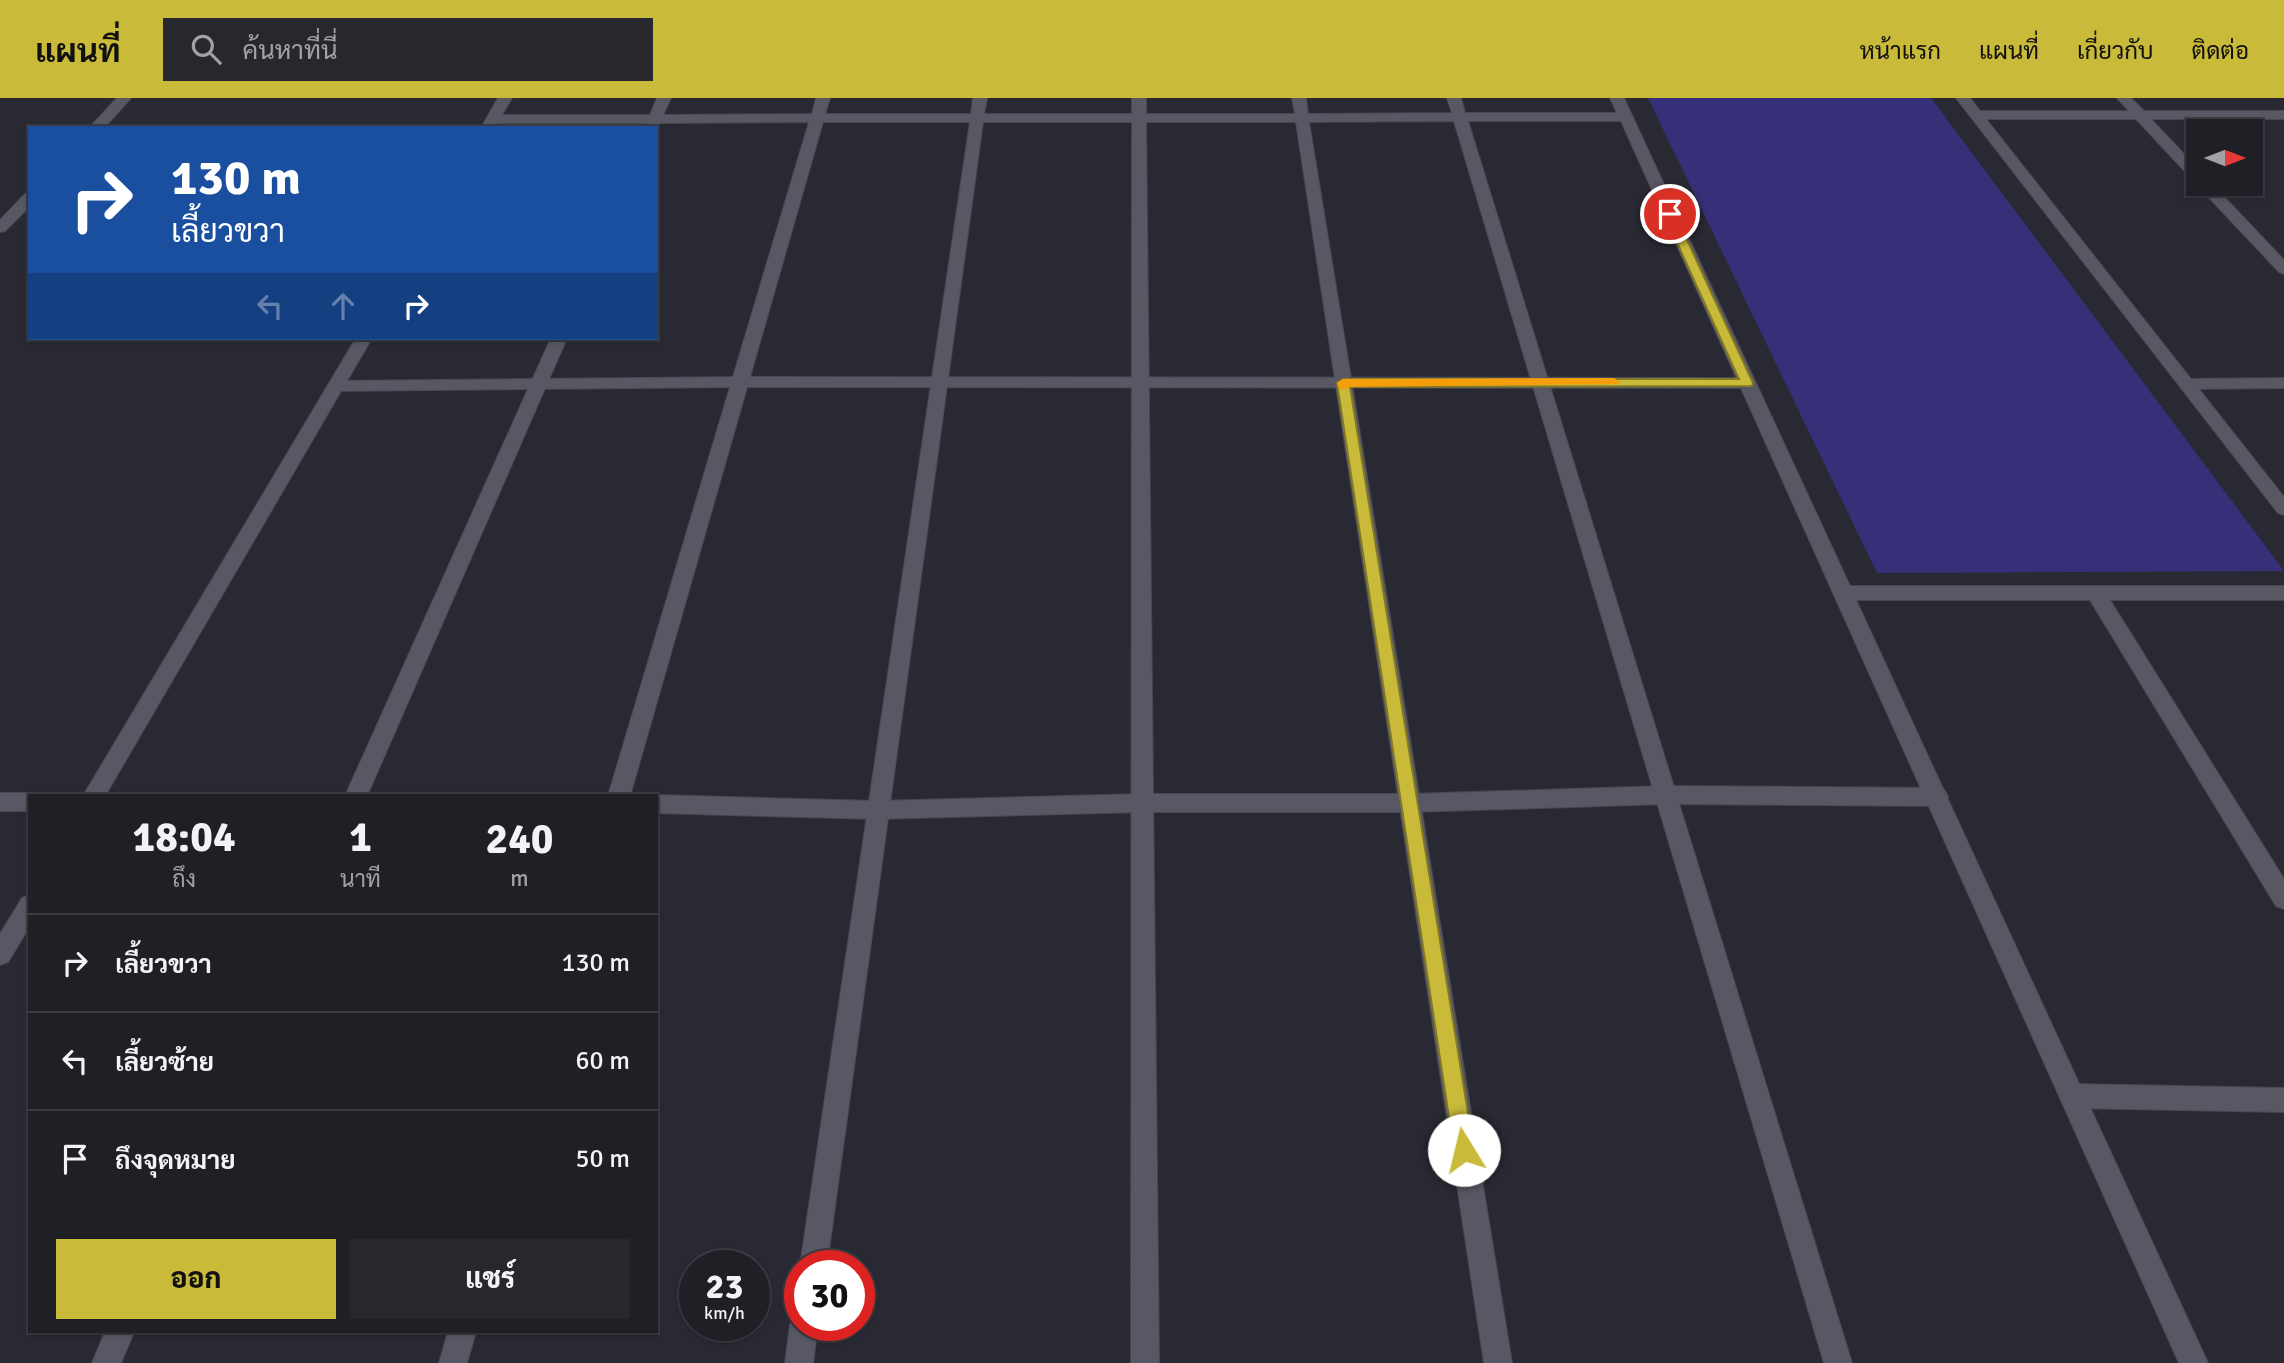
<!DOCTYPE html>
<html lang="th">
<head>
<meta charset="utf-8">
<style>
  :root { --surface:#1f1f26; --page:#27272e; --text:#f1f3f6; --muted:#a1a2a7; --line:#3c3d43; --accent:#c9ba3a }
  body { margin:0; font-family:Signika,Sarabun,sans-serif; background:var(--page); color:var(--text); height:100vh; display:flex; flex-direction:column; font-size:26px; white-space:nowrap }
  * { box-sizing:border-box; margin:0 }
  p { font-size:23px; color:var(--muted) }
  .icon { flex:none; width:38px; height:38px; fill:none; stroke:currentColor; stroke-width:2; stroke-linecap:round; stroke-linejoin:round }
  .map { position:relative; flex:1; overflow:hidden }
  .drawer { position:absolute; left:28px; top:696px; width:630px; height:539px; display:flex; flex-direction:column; background:var(--surface); border-radius:0px; box-shadow:0 2px 5px #0004,0 0 0 2px var(--line) }
  .drawer>* { flex:none }
  .top-card { position:absolute; left:28px; top:28px; width:630px; height:214px; border-radius:0px; box-shadow:0 2px 5px #0004,0 0 0 2px var(--line); background:#1a4fa0; color:#fff; overflow:hidden }
  .needle { width:46px; rotate:90deg }
  .tools { position:absolute; left:2186px; top:21px; display:grid; gap:14px }
  .tools a { display:grid; place-items:center; width:77px; height:77px; border-radius:0px; background:var(--surface); box-shadow:0 2px 5px #0004,0 0 0 2px var(--line); font-size:35px }
  .speed { position:absolute; left:679px; top:1152px; display:flex; gap:14px; font-size:35px; font-weight:700; text-align:center }
  .speed>* { display:grid; place-content:center; width:91px; height:91px; border-radius:50%; background:var(--surface); box-shadow:0 2px 5px #0004,0 0 0 2px var(--line); line-height:1 }
  .speed small { font-size:18px; font-weight:400 }
  .speed .limit { border:10px solid #d22; background:#fff; color:#111 }
  .pin { position:absolute; display:grid; place-items:center; width:60px; height:60px; color:#fff; margin:-30px; border:4px solid #fff; border-radius:50%; box-shadow:0 2px 7px #0007 }
  .me { position:absolute; width:77px; margin:-38px; rotate:351deg; stroke-linejoin:round; filter:drop-shadow(0 0 5px #0008) }
  .turn { display:flex; align-items:center; gap:24px; height:147px; padding:0 28px; font-size:32px }
  .turn .icon { width:91px; height:91px; stroke-width:2.5 }
  .turn b { display:block; font-size:49px; line-height:60px }
  .lanes { display:flex; align-items:center; height:66px; padding:0 28px; background:#0003; justify-content:center; gap:35px; direction:ltr }
  .lanes .off { opacity:.35 }
  .eta { display:flex; justify-content:space-evenly; align-items:center; height:119px; text-align:center }
  .eta b { font-size:42px; font-weight:800; line-height:49px }
  .button { display:flex; gap:14px; margin-top:auto; padding:14px 28px }
  .button a { flex:1; height:80px; border-radius:0px; background:var(--accent); color:#111; font-size:28px; font-weight:800; line-height:80px; text-align:center }
  .button a+a { background:var(--page); color:var(--text) }
  ul { padding:0; list-style:none }
  li { display:flex; align-items:center; gap:21px; height:98px; padding:0 28px; border-top:2px solid var(--line) }
  li div { flex:1 }
  li b { display:block; font-size:26px }
  li em { font-style:normal }
  header { display:flex; align-items:center; gap:42px; box-sizing:border-box; height:98px; padding:0 35px; background:var(--accent); color:#111 }
  header strong { font-size:33px }
  nav { display:flex; gap:38px; margin-inline-start:auto; font-size:24px }
  .search { width:490px; height:63px; background:var(--page); display:flex; align-items:center; gap:18px; box-sizing:border-box; padding:0 24px; border-radius:0px; color:var(--muted); font-size:26px }
  .map>svg:first-child { display:block }
  .green { fill:#373079 }
  .lines { fill:none; stroke-linecap:round; stroke-linejoin:round }
  .lane-casing { stroke:#47484f; stroke-width:2 }
  .street-casing { stroke:#47484f; stroke-width:2 }
  .lane { fill:#575863; fill-rule:evenodd }
  .street { fill:#575863; fill-rule:evenodd }
  .route { fill:#c9ba3a; stroke:#837926; stroke-width:2 }
  .slow { fill:#f59e0b }
</style>
</head>
<body>
<header>
<strong>แผนที่</strong>
<div class="search"><svg class="icon" aria-label="search" viewBox="0 0 24 24"><circle cx="10" cy="10" r="6"/><path d="M15 15l6 6"/></svg>ค้นหาที่นี่</div>
<nav><a>หน้าแรก</a><a>แผนที่</a><a>เกี่ยวกับ</a><a>ติดต่อ</a></nav>
</header>
<div class="map">
<svg width="2284" height="1265" viewBox="0 0 2284 1265">
  <rect width="100%" height="100%" fill="#292933"/>
  <!-- green -->
  <path class="green" d="M1648 0H1931L2284 473 1877 475Z"/>
  <g class="lines">
    <!-- lane casing -->
    <g class="lane-casing">
      <path id="lane" d="M740 279 1747 280 1755 285 1747 290 740 289 335 293 327 288 335 283Z
        M2284 280V290L2186 291 2178 286 2186 281Z
        M1666 688 1937 690 1945 693 1948 699 1945 705 1937 708 1666 706 1410 714H1143L877 721 656 715V698H653L656 697 877 703 1143 696H1410Z
        M0 695H30L38 698H30V713H0Z
        M2072 986 2284 990V1014L2072 1010 2063 1006 2059 998 2063 990Z"/>
    </g>
    <!-- street casing -->
    <g class="street-casing">
      <path id="street" d="M117 0H131L104 30H89Z
        M498 0H512L502 17H650L657 0H671L663 17 812 16 816 0H830L825 16H971L973 0H987L984 16H1132V0H1146V16H1295L1292 0H1306L1308 16 1452 15 1447 0H1461L1465 15H1617L1610 0H1624L1850 488H2284V502H2110L2284 781V811L2276 808 2090 502H1856L2208 1265H2179L1621 23H1468L1852 1265H1824L1454 23 1309 24 1512 1265H1484L1296 24H1146L1159 1265H1131L1132 24H983L827 1167 800 1168 970 24H823L630 698H608L809 24 660 25 656 32V30H644L647 25H498L495 30H481Z
        M1956 0H1970L1980 13H2129L2117 0H2131L2144 13H2284V21H2151L2198 71V83L2193 82 2136 21H1986L2284 399V417L2278 415Z
        M2198 84 2212 86 2284 162V176L2279 174 2199 89Z
        M30 95V108L5 133 0 134V122L25 96Z
        M356 240H372L105 698H83Z
        M551 240H567L367 698H345Z
        M30 797V828L8 864 0 867V836L22 800Z
        M800 1215V1227H818L813 1265H785L790 1227 794 1217Z
        M105 1234H134L121 1265H92Z
        M448 1234H476L467 1265H439Z"/>
    </g>
    <!-- lane -->
    <use href="#lane" class="lane"/>
    <!-- street -->
    <use href="#street" class="street"/>
  </g>
  <!-- route -->
  <path class="route" d="M1670 112 1675 116 1753 285 1752 288 1350 289 1474 1052 1471 1058 1464 1061 1457 1058 1454 1052 1337 285 1343 281H1739L1664 116Z"/>
  <!-- slow -->
  <path class="slow" d="M1614 280 1620 284 1618 286 1349 289 1344 292 1339 291 1337 285 1343 281Z"/>
</svg>
<div class="tools">
<a><svg class="needle" viewBox="-14 -14 28 28"><path d="M0-13l5 13h-10z" fill="#e53935"/><path d="M0 13l5-13h-10z" fill="#a1a2a7"/></svg></a>
</div>
<div class="speed"><div>23<small>km/h</small></div><div class="limit">30</div></div>
<div class="pin" style="left:1670px;top:116px;background:#d93025"><svg class="icon" aria-label="arrive" viewBox="0 0 24 24"><path d="M6 21V4h12l-3 4 3 4H6"/></svg></div>
<svg class="me" style="left:1464px;top:1052px" viewBox="-20 -20 40 40"><circle r="19" fill="#fff"/><path d="M0-13L10 11 0 6-10 11z" fill="#c9ba3a"/></svg>
<div class="top-card">
<div class="turn"><svg class="icon" aria-label="right" viewBox="0 0 24 24"><path d="M7 20v-9h11M14 6l5 5-5 5"/></svg><div><b>130 m</b>เลี้ยวขวา</div></div>
<div class="lanes"><svg class="icon off" aria-label="left" viewBox="0 0 24 24"><path d="M17 20v-9H6M10 6l-5 5 5 5"/></svg><svg class="icon off" aria-label="ahead" viewBox="0 0 24 24"><path d="M12 20V5M6 11l6-6 6 6"/></svg><svg class="icon" aria-label="right" viewBox="0 0 24 24"><path d="M7 20v-9h11M14 6l5 5-5 5"/></svg></div>
</div>
<section class="drawer">
<div class="eta">
<div><b>18:04</b><p>ถึง</p></div>
<div><b>1</b><p>นาที</p></div>
<div><b>240</b><p>m</p></div>
</div>
<ul>
<li><svg class="icon" aria-label="right" viewBox="0 0 24 24"><path d="M7 20v-9h11M14 6l5 5-5 5"/></svg><div><b>เลี้ยวขวา</b></div><em>130 m</em></li>
<li><svg class="icon" aria-label="left" viewBox="0 0 24 24"><path d="M17 20v-9H6M10 6l-5 5 5 5"/></svg><div><b>เลี้ยวซ้าย</b></div><em>60 m</em></li>
<li><svg class="icon" aria-label="arrive" viewBox="0 0 24 24"><path d="M6 21V4h12l-3 4 3 4H6"/></svg><div><b>ถึงจุดหมาย</b></div><em>50 m</em></li>
</ul>
<div class="button"><a>ออก</a><a>แชร์</a></div>
</section>
</div>
</body>
</html>
